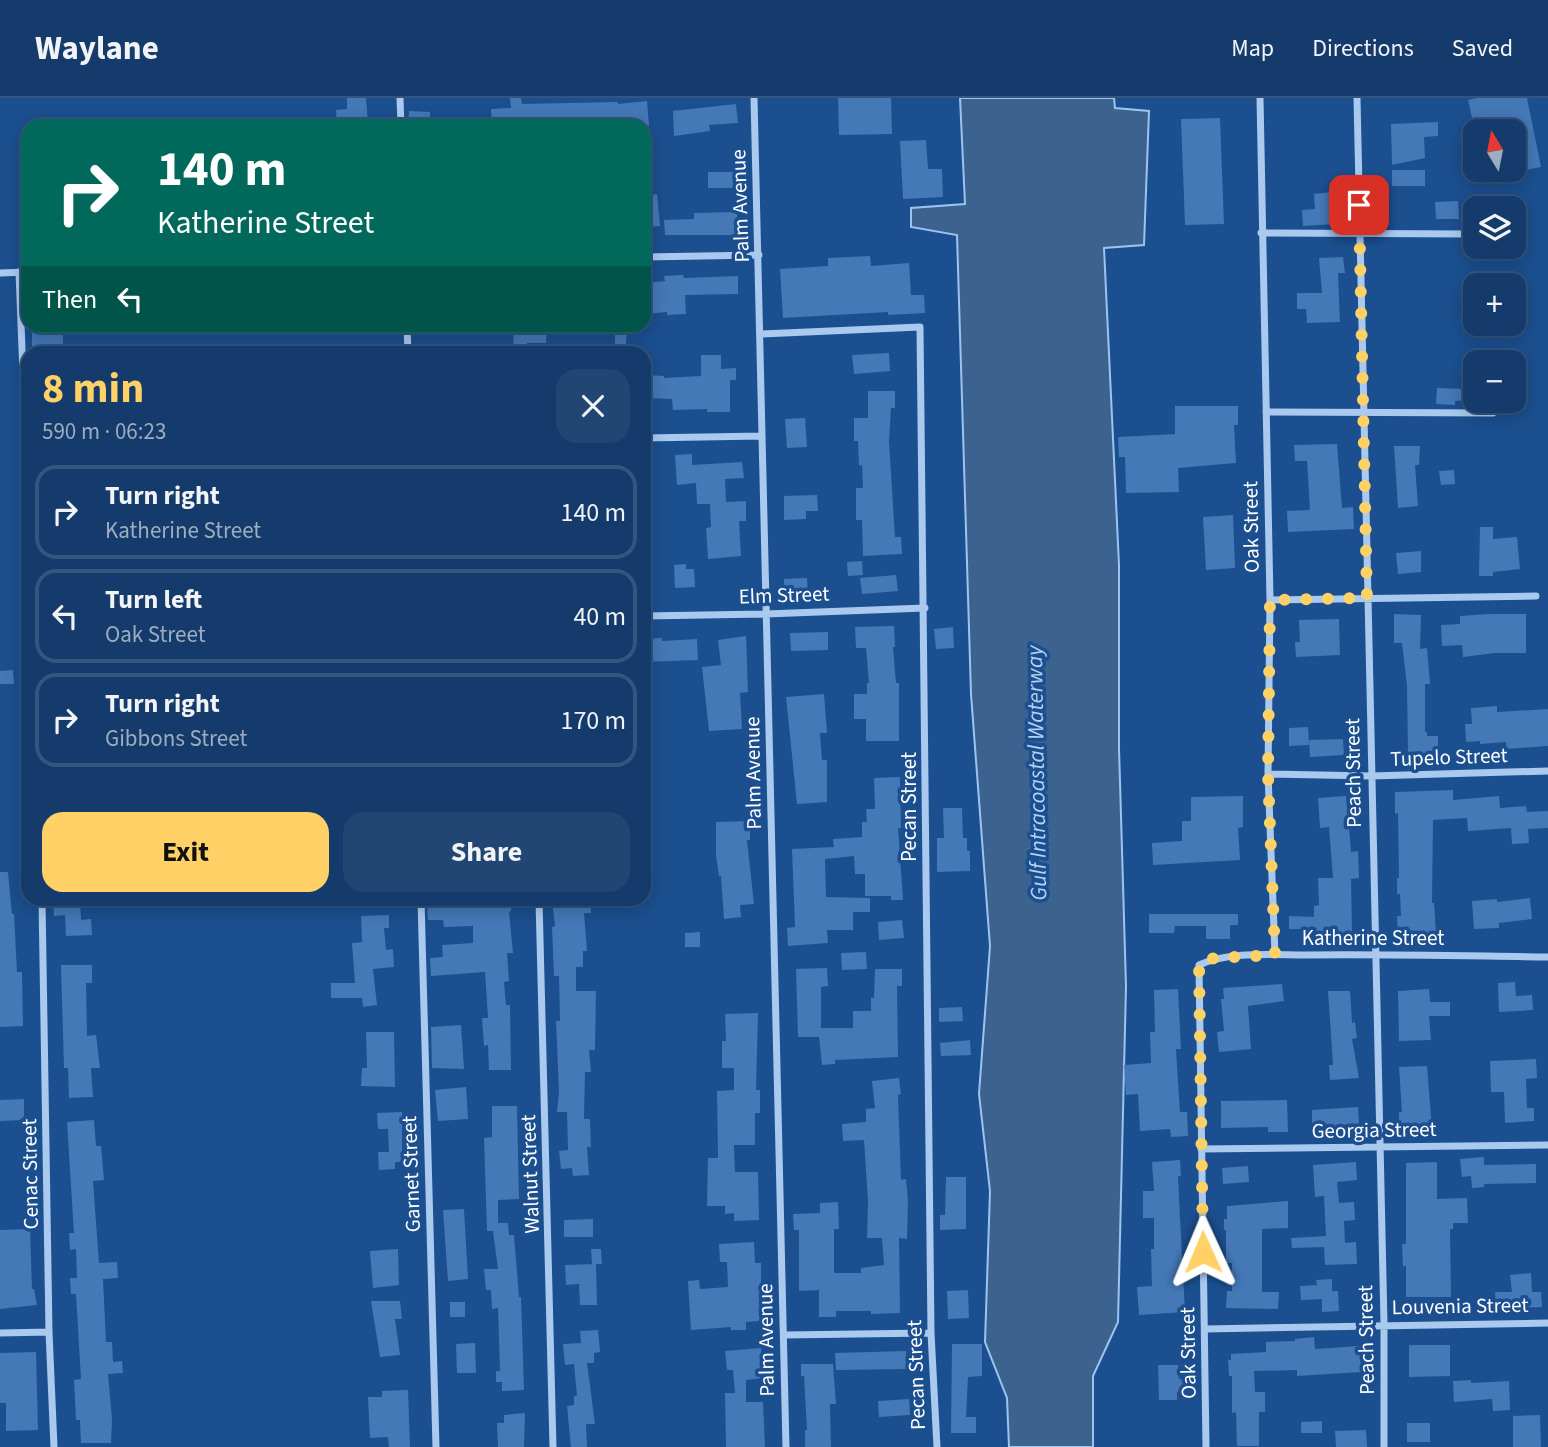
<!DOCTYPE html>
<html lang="en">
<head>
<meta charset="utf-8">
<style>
  :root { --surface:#143b6b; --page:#214673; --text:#f1f3f6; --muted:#9dadc1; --line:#33557e; --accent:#ffd166 }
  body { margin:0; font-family:"Source Sans 3",sans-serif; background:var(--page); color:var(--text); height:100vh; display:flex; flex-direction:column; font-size:26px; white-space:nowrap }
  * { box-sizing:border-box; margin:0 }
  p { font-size:23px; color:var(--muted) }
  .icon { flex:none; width:38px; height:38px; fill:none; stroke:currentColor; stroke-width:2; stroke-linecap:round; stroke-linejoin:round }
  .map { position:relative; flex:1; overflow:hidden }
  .sheet { position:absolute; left:21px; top:248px; width:630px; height:560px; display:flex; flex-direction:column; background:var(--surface); border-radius:21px; box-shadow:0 4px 18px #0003,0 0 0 2px var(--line) }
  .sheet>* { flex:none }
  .guide { position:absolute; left:21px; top:21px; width:630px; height:214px; border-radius:21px; box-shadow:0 4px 18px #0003,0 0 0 2px var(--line); background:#00695c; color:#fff; overflow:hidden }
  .needle { width:46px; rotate:350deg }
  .buttons { position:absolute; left:1463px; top:21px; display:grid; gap:14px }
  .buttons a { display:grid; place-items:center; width:63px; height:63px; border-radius:14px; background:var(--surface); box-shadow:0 4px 18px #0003,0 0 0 2px var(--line); font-size:35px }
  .pin { position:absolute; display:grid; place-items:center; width:60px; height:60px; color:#fff; margin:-30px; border-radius:14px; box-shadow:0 4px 10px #0006 }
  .me { position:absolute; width:77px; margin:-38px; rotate:359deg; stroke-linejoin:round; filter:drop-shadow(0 0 5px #0008) }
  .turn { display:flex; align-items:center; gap:24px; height:147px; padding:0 21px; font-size:32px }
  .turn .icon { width:91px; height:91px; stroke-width:2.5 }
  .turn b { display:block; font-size:49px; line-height:60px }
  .then { display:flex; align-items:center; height:66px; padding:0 21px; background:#0003; gap:14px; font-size:26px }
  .round { display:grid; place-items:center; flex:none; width:74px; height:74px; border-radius:21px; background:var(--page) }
  .headline { display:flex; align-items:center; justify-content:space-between; height:119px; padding:0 21px }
  h1 { font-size:42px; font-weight:700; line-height:52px; color:var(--accent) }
  .action { display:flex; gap:14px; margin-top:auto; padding:14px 21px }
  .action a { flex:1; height:80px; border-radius:21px; background:var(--accent); color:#111; font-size:28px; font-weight:700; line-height:80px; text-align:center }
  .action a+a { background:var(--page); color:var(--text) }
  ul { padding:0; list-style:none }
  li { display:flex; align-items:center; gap:21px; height:94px; margin:0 14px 10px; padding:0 7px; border:4px solid var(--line); border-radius:21px }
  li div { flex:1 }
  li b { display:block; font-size:26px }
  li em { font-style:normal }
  header { display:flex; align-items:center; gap:42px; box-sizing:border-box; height:98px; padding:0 35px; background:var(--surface); border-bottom:2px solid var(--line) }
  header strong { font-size:33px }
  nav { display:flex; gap:38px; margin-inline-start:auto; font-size:24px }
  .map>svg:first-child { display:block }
  .water { fill:#3c6290; stroke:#9cc4f0; stroke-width:2 }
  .building { fill:#4478b7 }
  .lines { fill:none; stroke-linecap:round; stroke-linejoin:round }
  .minor { stroke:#a9c9ee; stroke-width:7 }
  .route { stroke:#ffd166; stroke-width:12; stroke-dasharray:0 21.6 }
  .labels { text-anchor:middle; stroke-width:7; stroke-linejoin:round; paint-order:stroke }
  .street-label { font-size:21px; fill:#fff; stroke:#1b4f8f }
  .water-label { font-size:23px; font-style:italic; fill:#b5d3f5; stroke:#1b4f8f }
</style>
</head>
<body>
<header>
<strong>Waylane</strong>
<nav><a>Map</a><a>Directions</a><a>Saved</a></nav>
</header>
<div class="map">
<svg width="1548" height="1349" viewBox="0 0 1548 1349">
  <rect width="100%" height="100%" fill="#1b4f8f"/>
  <!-- water -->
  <path class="water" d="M960 0H1114L1115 10 1149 13 1144 147 1104 150 1119 467V650L1126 888 1118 1224 1093 1278V1349H1009L1007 1300 985 1244 990 1093 979 996 990 848 971 596 957 137 911 129V110L965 106Z"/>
  <!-- building -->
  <path class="building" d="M347 0H366L368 25H360V28H337L336 12 347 11Z
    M510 0H521L522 6 618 4V6L647 3 649 28H492L491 11 511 10Z
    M838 0H891L892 36 839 37Z
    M1477 0H1527L1541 69 1514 74V33H1475L1468 2Z
    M736 6 738 25 709 27 710 33 674 38 673 13Z
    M409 13 430 14V28H408Z
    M1220 20 1224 126 1185 127 1181 21Z
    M1438 24V38L1424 39 1425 60 1392 67 1391 26Z
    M926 42 928 71H942L943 99 903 101 900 43Z
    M1392 72H1425V88H1392Z
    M708 74H734V90H708Z
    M1332 94 1334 126 1303 128 1302 112 1315 111 1314 96Z
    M657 96 660 128 644 129V98Z
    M1458 103 1459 121H1436L1435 104Z
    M737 114V137H665L664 122 694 121V115Z
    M870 158 871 168 909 165 911 197H924L925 215 888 217V214L783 220 780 171 828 168V160Z
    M1343 159 1345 175H1338L1340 224 1307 225 1306 211H1297V195H1322L1319 160Z
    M683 177 684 180 738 178V196L685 197 686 216 667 217V214L644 216V185L665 183 664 178Z
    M528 228H547L546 245H527L528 256H514L513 233 528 232Z
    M615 229H627L626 246H615Z
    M32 235H63V248L32 249Z
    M889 255 890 273 854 276 852 257Z
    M701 257H721V271L736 270V282H730V314H707V311L673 312 672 301 644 300V277L664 278V280L701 278Z
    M1475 283V309H1467L1466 302 1455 303V307L1436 306 1437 290 1465 291 1464 284Z
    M868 293H895V310H891L889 343 895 439H901L902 456 863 458 862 422H856V390H863L862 367 859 368 858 343H854V320H868Z
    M1175 308H1238V327H1234L1236 365 1178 370 1179 394 1126 395 1125 359H1119L1118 339 1175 336Z
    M805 320 807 349 787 350 785 321Z
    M1337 346 1342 410 1353 409 1354 431 1288 434 1287 413 1310 412 1307 363H1295L1294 347Z
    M1394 348H1420L1419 367H1415L1418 408 1398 410Z
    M692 356V367L742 364 744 380 725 381 726 404 746 403V423H739L741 458 708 461 706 430 711 429 710 406H697L696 385 677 387 675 357Z
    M1454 372 1455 386 1441 387 1439 373Z
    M817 397 818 413H806V421L784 422V398Z
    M1233 417 1235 470 1206 472 1203 419Z
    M1480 429H1493V441L1517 439 1520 471 1493 474V478H1479Z
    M1421 453V474L1398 476 1396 455Z
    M862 463 863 477 848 478 847 464Z
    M686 466V471H694L695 489 675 490 674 467Z
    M896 477 898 493 862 496 860 480Z
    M807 480 808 495 784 496V481Z
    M1394 516 1421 517 1420 551 1427 550 1430 586H1425V634H1427V638H1438V656H1408L1407 588 1402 545H1394Z
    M1489 516H1526V555H1495L1463 559 1462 547 1442 548 1441 527 1460 526V518Z
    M1339 521 1340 557 1296 559 1295 544H1300L1299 522Z
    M894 528 895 549H893L896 585H899V643H866V621H854V596H867V585H869L866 550H856L855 529Z
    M953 529 954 550 936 551 934 531Z
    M828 534V552L791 553 790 535Z
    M746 538 748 594 740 595 742 631 709 633 702 569 721 567 718 542Z
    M662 540V543L697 541 698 562 644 564V541Z
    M13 572 14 586H0V573Z
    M824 596 827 635H820L822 662H827V704L797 706 786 599Z
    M1497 608V614L1548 611V648L1506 651V644L1480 646V643L1466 644 1465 626H1472L1471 610Z
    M1308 629 1309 647 1289 648V630Z
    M1343 641 1344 657 1310 659 1309 642Z
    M900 679 901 730H898L903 802H891V798H865V776H855L854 758 825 761 826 799 870 800V814H853V832H827L828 845 788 848 787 830 795 829 792 751 834 749 833 741 862 739V724H867L866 711H875L874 680Z
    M1453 692V702L1499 698 1500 710 1526 708 1527 714 1548 713V730L1528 731 1529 745 1512 746 1511 730 1468 733 1467 720 1433 722 1432 805H1434L1436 835 1398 838 1397 818H1401L1400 796H1397V780H1399L1398 715 1395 716V694Z
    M1243 698V729L1238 730 1240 762 1153 767 1152 745 1182 743V723H1191V699Z
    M1346 698 1347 710H1351L1353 728H1349L1351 754 1358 753 1359 780 1351 781 1352 835 1327 837V841L1315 842V831H1289V818L1314 819V808L1319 807 1318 780H1333L1329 729 1320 730 1318 700Z
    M943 710H962L963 740H967V753H970V773L937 774V740H944Z
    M750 723V742H747L754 806 740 807 741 819 724 821 721 778H719L716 758V724Z
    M0 774H8L12 816H14L17 874H22L23 928 0 929Z
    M1530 800 1532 821 1499 825V830L1474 831 1472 803 1497 801V804Z
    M53 802H80L81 822 91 821 92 837 66 838 65 817 54 818Z
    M476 802H511V813L509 814 513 855H507L509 883 504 884 506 907H510L511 972H489L488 947 484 948 482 920H488L485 874 431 878 430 860 443 859 442 847 473 845V828L444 829 443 822H428L427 804Z
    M552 802H590L591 815H584L587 853H583V869H576V893H596L595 952H589L591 974H585L584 1021H590L591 1049H587L589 1077 573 1078 572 1070 561 1071 559 1053 568 1052 567 1014H557L559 994 556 923H560L559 878H554L552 829 555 828Z
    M1149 816H1238V827H1230V841H1206V828H1175L1174 835H1149Z
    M389 817V830H384L386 852 393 851 394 869 373 871 377 907 363 909 362 900H331V885H355L352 845 362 844 361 818Z
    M902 822 904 840 879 842 878 824Z
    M700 834V849H685V835Z
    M866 854 867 871 842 872 841 855Z
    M61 867H92V885H86L87 938 96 937 100 970H91L93 999 69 1000 68 970H64Z
    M827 870 828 888 821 889V930H853V913H871V900H874L875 871H902V888H897L898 959 835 962V966L822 967 819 939H798L796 871Z
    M1515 884 1516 898 1532 897 1533 912 1499 914 1498 885Z
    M1282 886 1284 903 1248 908 1251 951 1219 954 1217 934 1224 933 1221 901H1224L1223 890Z
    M1178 891 1181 951H1176L1180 1014H1187L1188 1038 1171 1039 1170 1031 1140 1033 1138 996 1126 997 1124 967 1151 965 1150 934H1155L1154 892Z
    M1429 891 1430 904H1450V918H1429L1431 942 1399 943 1398 893Z
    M1328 893H1350L1352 925 1355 924 1357 940 1352 941 1359 980 1330 982 1329 967H1333Z
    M962 909 963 923 939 924V910Z
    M758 915 756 992H760V1015H755V1047H734L735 1074H758L759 1122 734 1123V1115L725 1116V1108H707L708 1060H718L717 993 734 992V970H722V943H726L725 916Z
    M461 927 464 971 432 970 431 929Z
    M366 934H394L395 989 361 988 362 970H367Z
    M970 942 971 957 941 958 940 945Z
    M1536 961 1537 980 1526 981 1527 1010H1534V1023L1505 1025 1504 994H1491L1490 963Z
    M1427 968 1432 1031H1399V1014H1402L1399 969Z
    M899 980 901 996 898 997 901 1082 906 1081 908 1103 907 1141 899 1140 900 1215 871 1216V1213H836V1219H819V1192L799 1193V1132H794L793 1116 820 1115V1105L838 1104 839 1131H834V1175H861V1170L884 1167 882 1140H867L868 1103 864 1042 843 1043 842 1026 866 1024V1011L875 1010 872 983Z
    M466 989 468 1021 438 1023 435 992Z
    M24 1001V1022L0 1023V1002Z
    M1287 1002 1288 1034H1268V1029L1221 1030V1003Z
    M492 1008H517L519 1101 498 1102V1125H508L509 1137H514L519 1199H521L524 1292 502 1293V1284H496V1273H500L498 1210 492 1211 491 1192H486L484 1171H498L493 1133H487L484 1040 492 1039Z
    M1358 1009 1359 1027 1312 1030V1012Z
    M402 1014V1064H395V1071L379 1072 378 1054H389L388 1031H378L377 1015Z
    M94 1022 96 1048H101L104 1082 93 1083 99 1165 117 1164 118 1180 103 1181 106 1244H112L113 1264 122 1263 123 1275 108 1276 112 1321 111 1345H81L80 1322H76L74 1282 81 1281 76 1196H71L70 1180H77L76 1151 70 1152 69 1135H74L67 1024Z
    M1484 1059V1067L1536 1066V1085L1484 1086V1089L1472 1090 1471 1078 1462 1079 1460 1061Z
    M1180 1062 1181 1078H1178L1179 1100 1185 1214 1139 1217 1137 1189 1152 1188 1151 1151H1154V1120H1143V1093H1154L1152 1064Z
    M1356 1064 1357 1082 1337 1084 1339 1105 1354 1104 1355 1122 1344 1123 1345 1145 1356 1144 1357 1166 1325 1167 1324 1149 1292 1150 1291 1140 1326 1138 1324 1098 1315 1099 1313 1067Z
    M1437 1064V1101L1467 1100 1468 1125H1453V1131H1450L1451 1199H1406V1168H1403L1402 1146H1406V1065Z
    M1248 1068 1249 1084 1223 1086 1222 1070Z
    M946 1079H966V1131L940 1132V1117H945Z
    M1288 1103V1130L1262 1131V1194H1279L1278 1211 1226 1210 1227 1193H1232V1165H1226V1132H1224V1121H1227V1108Z
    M464 1111 468 1181 448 1183 443 1112Z
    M593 1121V1139H564V1122Z
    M30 1131 32 1191H34L37 1207 0 1211V1132Z
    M754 1144 755 1165H761V1223L746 1224V1232H731V1229L691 1232 688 1183 699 1182 700 1191 728 1189 727 1164H720L719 1146Z
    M398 1151 399 1187 373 1190 370 1153Z
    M591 1151H601L602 1166H592Z
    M596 1166 597 1207H580L579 1186 566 1187 565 1167Z
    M1531 1175 1532 1194H1541L1542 1209 1496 1210 1495 1194H1512L1510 1177Z
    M1332 1181V1193H1338L1339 1213 1322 1214V1201L1301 1202 1300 1188 1317 1187 1316 1182Z
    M968 1192 969 1220 948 1221 947 1193Z
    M371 1203H400L402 1221H395L400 1257 380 1259Z
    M450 1204H465V1219H450Z
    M598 1232 600 1254 594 1255V1265H587L595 1326H586L587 1349H571L567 1308 574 1307V1298H577L574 1266 565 1267 563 1246 581 1245 580 1233Z
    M1314 1239 1315 1251 1360 1248 1361 1274 1297 1278V1272L1254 1273 1255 1294H1265V1314H1259V1348H1237L1236 1314 1232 1315V1278H1229L1228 1262H1231V1256L1266 1254V1244L1295 1243V1241Z
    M475 1245 476 1275H457L456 1246Z
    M952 1246H982V1278L968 1279 966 1319H976V1335H951Z
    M1409 1247H1450V1278L1409 1279Z
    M761 1250 763 1280 746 1282V1304H763L765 1349H726L725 1295H735L733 1272H727L725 1253Z
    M906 1253V1271L836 1272 835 1255Z
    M36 1254 38 1332 6 1333V1305H0V1255Z
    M801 1266H833L836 1306H830L831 1349H805V1332H807L804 1278H801Z
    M1158 1267H1178L1179 1281H1185L1186 1294H1177V1302H1159Z
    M1471 1282V1285L1509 1283 1510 1312 1493 1313 1492 1301 1454 1304 1453 1283Z
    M408 1292 410 1349H389L388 1339 370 1340 368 1299H382V1293Z
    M909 1301 910 1317 879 1319 878 1303Z
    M525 1315 524 1349H498L497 1325H504V1317Z
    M1540 1317 1541 1349H1513V1318Z
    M1322 1323V1335H1301V1324Z
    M1407 1325H1430V1344H1407Z
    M1366 1332 1367 1349H1336L1335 1333Z"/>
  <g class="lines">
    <!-- minor -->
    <path class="minor" d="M400 0 401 28
      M754 0 786 1349
      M1260 0 1270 502 1268 676 1275 857
      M1357 0 1384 1226V1349
      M1261 135 1469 136
      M644 159 759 157
      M19 174 28 405
      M0 175 28 174
      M407 228 408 256
      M761 236 920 229 931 1235 937 1349
      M1266 314 1493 315
      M644 340 762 338
      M1270 502 1536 498
      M644 518 766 516 925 510
      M1268 676 1371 678 1548 673
      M42 802 49 1234 54 1349
      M421 802 436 1349
      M539 802 553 1349
      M1201 1051 1548 1047
      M1205 1231 1548 1225
      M0 1235 49 1234
      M784 1237 931 1235
      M1206 1349 1199 867C1230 853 1272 857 1306 857 1386 856 1467 858 1548 859"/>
  </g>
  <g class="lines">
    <!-- route -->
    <path class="route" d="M1203 1154 1199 867 1214 860 1275 857 1268 676 1270 502 1367 500 1359 107"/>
  </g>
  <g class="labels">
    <!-- street labels -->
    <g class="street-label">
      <text transform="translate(740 108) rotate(-92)" y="7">Palm Avenue</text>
      <text transform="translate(1251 429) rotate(-91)" y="7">Oak Street</text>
      <text transform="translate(784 497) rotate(-2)" y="7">Elm Street</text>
      <text transform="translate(1449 659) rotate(-2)" y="7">Tupelo Street</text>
      <text transform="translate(753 675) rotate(-91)" y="7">Palm Avenue</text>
      <text transform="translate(1353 675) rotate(-91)" y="7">Peach Street</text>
      <text transform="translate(909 709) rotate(-90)" y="7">Pecan Street</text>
      <text x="1373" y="847">Katherine Street</text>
      <text transform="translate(1374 1032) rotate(-1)" y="7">Georgia Street</text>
      <text transform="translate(30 1076) rotate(-91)" y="7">Cenac Street</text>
      <text transform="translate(411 1076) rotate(-92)" y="7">Garnet Street</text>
      <text transform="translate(530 1076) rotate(-92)" y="7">Walnut Street</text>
      <text transform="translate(1460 1208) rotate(-1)" y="7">Louvenia Street</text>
      <text transform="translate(766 1242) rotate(-91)" y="7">Palm Avenue</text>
      <text transform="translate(1366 1242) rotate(-91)" y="7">Peach Street</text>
      <text transform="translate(1188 1255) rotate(-91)" y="7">Oak Street</text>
      <text transform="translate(916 1277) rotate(-92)" y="7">Pecan Street</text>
    </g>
    <!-- water labels -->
    <g class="water-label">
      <text transform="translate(1036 675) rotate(-91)" y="8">Gulf Intracoastal Waterway</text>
    </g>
  </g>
</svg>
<div class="buttons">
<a><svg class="needle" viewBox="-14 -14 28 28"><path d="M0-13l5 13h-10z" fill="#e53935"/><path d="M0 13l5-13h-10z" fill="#9dadc1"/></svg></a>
<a><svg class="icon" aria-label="layers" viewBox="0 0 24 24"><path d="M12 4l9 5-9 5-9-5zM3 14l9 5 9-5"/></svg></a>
<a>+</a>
<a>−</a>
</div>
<div class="pin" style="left:1359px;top:107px;background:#d93025"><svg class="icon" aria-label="arrive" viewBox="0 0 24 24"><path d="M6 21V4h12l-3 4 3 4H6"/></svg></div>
<svg class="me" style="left:1203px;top:1154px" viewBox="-20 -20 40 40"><path d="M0-17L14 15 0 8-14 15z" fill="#ffd166" stroke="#fff" stroke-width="4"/></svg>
<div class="guide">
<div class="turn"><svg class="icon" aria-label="right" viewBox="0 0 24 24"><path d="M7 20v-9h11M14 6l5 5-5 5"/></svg><div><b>140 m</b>Katherine Street</div></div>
<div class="then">Then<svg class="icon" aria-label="left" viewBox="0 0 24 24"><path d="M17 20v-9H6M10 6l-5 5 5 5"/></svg></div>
</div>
<section class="sheet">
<div class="headline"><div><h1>8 min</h1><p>590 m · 06:23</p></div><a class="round"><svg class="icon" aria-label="close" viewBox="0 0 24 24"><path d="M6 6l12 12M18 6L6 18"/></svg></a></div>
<ul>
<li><svg class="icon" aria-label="right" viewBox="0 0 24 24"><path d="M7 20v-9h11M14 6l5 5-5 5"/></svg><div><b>Turn right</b><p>Katherine Street</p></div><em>140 m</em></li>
<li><svg class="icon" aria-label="left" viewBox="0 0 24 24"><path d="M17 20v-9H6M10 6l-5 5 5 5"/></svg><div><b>Turn left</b><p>Oak Street</p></div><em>40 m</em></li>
<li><svg class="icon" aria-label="right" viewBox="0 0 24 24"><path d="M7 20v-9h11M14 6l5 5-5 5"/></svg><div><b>Turn right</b><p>Gibbons Street</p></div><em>170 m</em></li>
</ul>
<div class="action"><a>Exit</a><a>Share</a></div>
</section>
</div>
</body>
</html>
